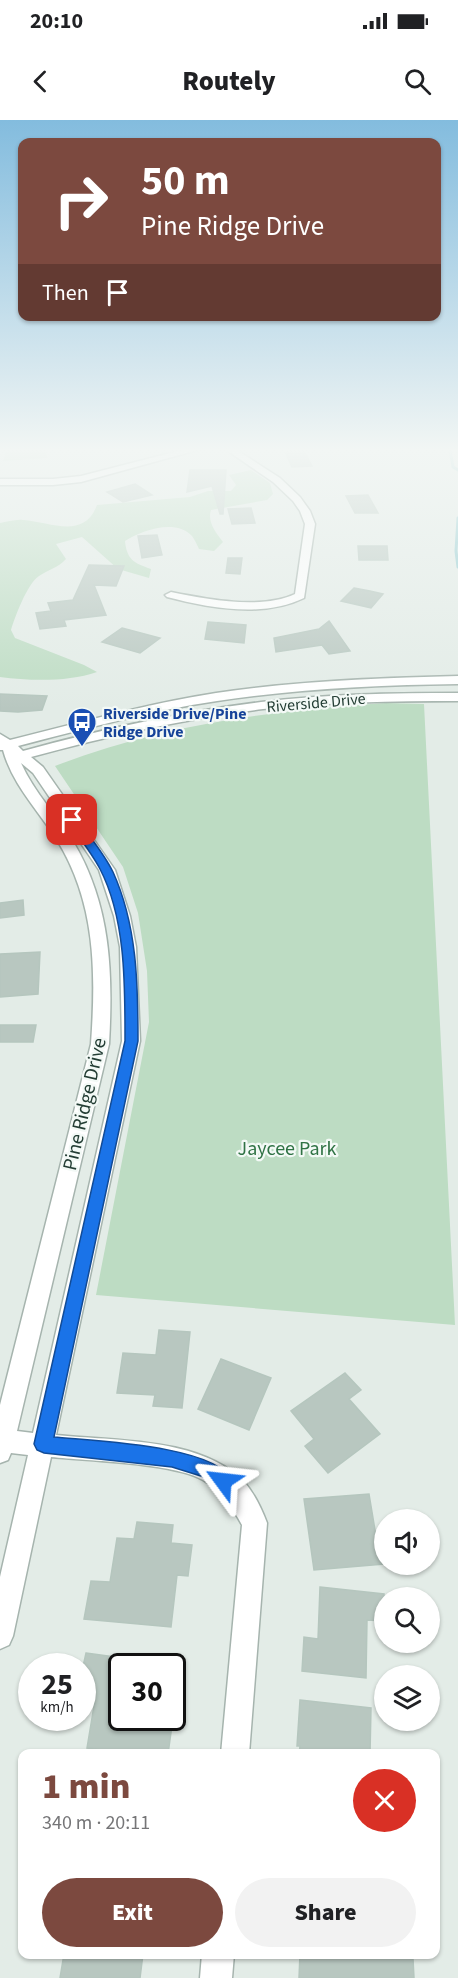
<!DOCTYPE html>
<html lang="en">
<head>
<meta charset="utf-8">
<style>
  :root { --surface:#fff; --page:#f2f2f2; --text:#202124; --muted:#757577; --accent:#7c493f }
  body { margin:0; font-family:"Source Sans 3",sans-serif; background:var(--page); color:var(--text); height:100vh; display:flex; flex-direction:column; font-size:22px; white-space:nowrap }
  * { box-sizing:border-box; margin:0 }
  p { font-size:20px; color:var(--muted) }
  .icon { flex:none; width:33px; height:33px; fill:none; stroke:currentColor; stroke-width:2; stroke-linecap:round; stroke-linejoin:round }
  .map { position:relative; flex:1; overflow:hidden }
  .details { position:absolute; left:18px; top:1629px; width:422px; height:210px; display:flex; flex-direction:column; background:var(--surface); border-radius:12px; box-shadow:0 2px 4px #0004 }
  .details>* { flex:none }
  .banner { position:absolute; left:18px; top:18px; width:423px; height:183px; border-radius:12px; box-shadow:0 2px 4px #0004; background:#7c493f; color:#fff; overflow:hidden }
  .controls { position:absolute; left:374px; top:1389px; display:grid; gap:12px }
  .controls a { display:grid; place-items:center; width:66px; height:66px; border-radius:50%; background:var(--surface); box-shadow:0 2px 4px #0004; font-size:30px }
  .speed { position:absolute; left:18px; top:1533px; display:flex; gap:12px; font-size:30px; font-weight:700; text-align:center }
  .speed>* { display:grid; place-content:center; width:78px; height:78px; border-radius:50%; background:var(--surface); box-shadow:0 2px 4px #0004; line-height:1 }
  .speed small { font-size:15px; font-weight:400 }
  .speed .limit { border:3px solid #111; border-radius:9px; background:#fff; color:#111 }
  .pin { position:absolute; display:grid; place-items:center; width:51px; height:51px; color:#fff; margin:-26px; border-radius:12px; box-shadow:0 3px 9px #0006 }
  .me { position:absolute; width:66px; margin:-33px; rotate:300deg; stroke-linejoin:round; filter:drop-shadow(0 0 4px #0008) }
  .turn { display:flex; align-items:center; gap:21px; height:126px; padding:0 24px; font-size:27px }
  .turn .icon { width:78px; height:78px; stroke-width:2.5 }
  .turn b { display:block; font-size:42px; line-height:51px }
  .then { display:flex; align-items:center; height:57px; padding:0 24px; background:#0003; gap:12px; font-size:22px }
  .round { display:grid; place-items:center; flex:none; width:63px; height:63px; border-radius:32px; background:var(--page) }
  .overview { display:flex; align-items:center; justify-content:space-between; height:102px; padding:0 24px }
  h1 { font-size:36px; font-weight:800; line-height:45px; color:var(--accent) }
  .action { display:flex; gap:12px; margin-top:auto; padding:12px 24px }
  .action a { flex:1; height:69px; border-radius:36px; background:var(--accent); color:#fff; font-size:24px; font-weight:800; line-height:69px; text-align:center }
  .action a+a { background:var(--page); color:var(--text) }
  .status { display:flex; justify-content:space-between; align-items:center; height:42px; padding:0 30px; background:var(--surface); direction:ltr }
  .status svg { height:16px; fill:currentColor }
  header { display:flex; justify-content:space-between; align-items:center; height:78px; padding:0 24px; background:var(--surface); font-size:27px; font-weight:800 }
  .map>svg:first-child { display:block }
  .green { fill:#bddcc3 }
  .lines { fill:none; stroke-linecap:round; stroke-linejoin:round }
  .stream { stroke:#8dc9cf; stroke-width:3 }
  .building { fill:#b8c7c0; stroke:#b5c6be; stroke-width:1.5 }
  .minor-casing { stroke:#a6b4ae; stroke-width:3 }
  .minor { fill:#fff; fill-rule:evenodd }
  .route { fill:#1a73e8; stroke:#114b97; stroke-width:1.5 }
  .labels { text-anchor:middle; stroke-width:4.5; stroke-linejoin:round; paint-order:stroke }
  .far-street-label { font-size:16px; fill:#233d34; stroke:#f3f9f6 }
  .far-transit-label { font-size:16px; font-weight:bold; fill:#164399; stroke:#f3f9f6; text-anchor:start }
  .street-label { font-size:20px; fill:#233d34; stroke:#f3f9f6 }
  .park-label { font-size:20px; fill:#2f7244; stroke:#f3f9f6 }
</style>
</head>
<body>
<div class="status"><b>20:10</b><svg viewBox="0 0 49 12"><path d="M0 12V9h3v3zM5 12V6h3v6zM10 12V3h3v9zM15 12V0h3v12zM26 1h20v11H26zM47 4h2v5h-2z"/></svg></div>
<header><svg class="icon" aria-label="back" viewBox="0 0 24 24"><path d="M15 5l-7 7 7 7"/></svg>Routely<svg class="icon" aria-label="search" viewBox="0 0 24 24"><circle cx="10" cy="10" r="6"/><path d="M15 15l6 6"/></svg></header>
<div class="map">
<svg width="458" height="1858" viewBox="0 0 458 1858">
  <rect width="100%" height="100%" fill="#e3ece7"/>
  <!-- green -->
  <path class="green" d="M7 329H43L48 338 3 341Z
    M251 350 270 363 273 374 267 380 211 390C207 402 216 413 223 422L214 431 199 429C197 425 195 420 192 416 175 398 141 411 125 421 127 440 134 443 151 449L149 458 118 449 82 417 56 424 66 439C58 448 49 449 39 456 27 464 15 497 11 510L15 518 84 545 97 552C68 562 31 561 0 557V403C7 402 16 399 23 400 51 402 84 420 97 385L190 377 208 371H231L236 365 229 355Z
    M386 583 424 584 455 1205 96 1175 149 902 147 851 138 793 123 747 55 646C160 605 274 590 386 583Z"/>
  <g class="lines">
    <!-- stream -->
    <path class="stream" d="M450 329 453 347 458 350
      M458 398 456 431 458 447"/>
  </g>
  <!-- building -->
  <path class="building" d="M304 331 312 346 292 347 285 332Z
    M190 350H226L223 394H220L212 366 187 372Z
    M135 364 152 375 123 382 107 372Z
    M368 375 378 393H355L346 376Z
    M251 388 255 403 232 404 228 389Z
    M157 415 162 435 142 438 138 416Z
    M358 426H387L388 440H359Z
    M228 438H242L240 454 226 453Z
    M89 445 124 446 116 466 94 465 106 495 64 500 66 506 40 509 36 493 51 491 48 483 73 480Z
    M354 468 370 471 383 474 371 488 341 481Z
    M329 501 350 531 329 534 322 525 276 532 274 518 319 509Z
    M208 502 246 505 244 523 205 519Z
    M122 508 160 518 140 533 102 522Z
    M0 574 47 576 42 590 18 592 0 591Z
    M23 780 24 795 0 798V783Z
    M40 832 38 874 0 877V834Z
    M0 905H36L33 922H0Z
    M159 1210 190 1212 182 1288 153 1286 155 1275 117 1273 123 1233 156 1235Z
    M221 1239 271 1258 249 1310 198 1289Z
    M345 1253 361 1270 349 1279 380 1314 328 1353 305 1326 314 1319 291 1291Z
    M369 1374 376 1416H384V1444L314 1450 304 1379Z
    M137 1402 173 1405 171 1423 192 1425 188 1456 177 1455 171 1507 84 1499 91 1461 110 1462 117 1418 134 1419Z
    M320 1467 384 1474V1501L367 1500 366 1558 302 1551 304 1517 318 1519Z
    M86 1533 122 1538V1598H173L168 1634H134L87 1628 95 1580 82 1578V1551Z
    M300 1580 371 1588 370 1634H299L300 1626H297Z
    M64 1834H143L140 1858H60Z
    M300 1834H381L413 1839 414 1858H299Z"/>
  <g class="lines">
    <!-- minor casing -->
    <g class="minor-casing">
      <path id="minor" d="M186 329H201L81 362 53 365H0V359H53L81 356Z
        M225 329H235L280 358 300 377 310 391 315 404 304 478C264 498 209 488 167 477L165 475 171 472C206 479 261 490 295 474L305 404 300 391 293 381 273 362Z
        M458 556V564C378 565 297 569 217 581 150 591 84 609 18 626L23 631C102 609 181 592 261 582 327 574 392 573 458 573V581C393 581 328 582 263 589 184 599 107 616 31 637L43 647 115 750 130 796 136 827 140 921 56 1315C115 1321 202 1317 245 1363 254 1373 262 1390 267 1403L249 1634H221L242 1405C232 1387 222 1371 203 1360 174 1343 88 1341 51 1337L13 1516 9 1525 0 1529V1457L28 1335 11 1333 8 1340 0 1343V1285L91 924C96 852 96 783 57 720 38 690 12 664 3 630H0V614L10 620C78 603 146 584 216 573 296 561 377 558 458 556ZM21 643 33 653 99 750 114 796 120 827 122 921 33 1313 17 1311 109 924C113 853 111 786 74 723 57 696 34 672 21 643Z
        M202 1834H234L232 1858H200Z"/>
    </g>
    <!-- minor -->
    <use href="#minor" class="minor"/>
  </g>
  <!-- sky -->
  <linearGradient id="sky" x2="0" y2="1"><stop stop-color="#83bcde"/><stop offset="0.56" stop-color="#f2f6f4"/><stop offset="1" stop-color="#f2f6f4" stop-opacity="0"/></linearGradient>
  <rect width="458" height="589" fill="url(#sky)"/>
  <!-- route -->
  <path class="route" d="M72 696 76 697C88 715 104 733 113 752 137 805 138 863 138 921L54 1317C92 1321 217 1325 232 1361L230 1368 223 1370 204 1357 172 1347 44 1333 37 1330 34 1324 125 921C125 866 126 799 100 749 91 732 78 716 67 700Z"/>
  <!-- icons -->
  <defs>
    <g id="bus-pin" transform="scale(1.5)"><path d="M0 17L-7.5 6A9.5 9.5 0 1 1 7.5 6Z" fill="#1a4fb4" stroke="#f3f9f6"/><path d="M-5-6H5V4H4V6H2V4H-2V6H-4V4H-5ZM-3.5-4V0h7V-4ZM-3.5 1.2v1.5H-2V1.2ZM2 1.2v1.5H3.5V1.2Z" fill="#fff"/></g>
  </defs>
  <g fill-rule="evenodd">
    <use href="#bus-pin" x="82" y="602"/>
  </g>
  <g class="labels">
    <!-- far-street labels -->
    <g class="far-street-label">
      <text transform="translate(316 582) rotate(-5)" y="6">Riverside Drive</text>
    </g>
    <!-- far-transit labels -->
    <g class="far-transit-label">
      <text x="103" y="599">Riverside Drive/Pine<tspan x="103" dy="18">Ridge Drive</tspan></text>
    </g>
    <!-- street labels -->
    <g class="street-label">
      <text transform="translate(84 984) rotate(-77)" y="7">Pine Ridge Drive</text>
    </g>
    <!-- park labels -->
    <g class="park-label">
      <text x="287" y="1035">Jaycee Park</text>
    </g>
  </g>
</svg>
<div class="controls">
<a><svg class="icon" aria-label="sound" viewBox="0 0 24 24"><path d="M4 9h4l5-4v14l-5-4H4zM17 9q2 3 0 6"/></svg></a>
<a><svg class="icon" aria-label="search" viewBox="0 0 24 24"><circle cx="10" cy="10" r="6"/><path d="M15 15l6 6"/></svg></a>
<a><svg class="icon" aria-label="layers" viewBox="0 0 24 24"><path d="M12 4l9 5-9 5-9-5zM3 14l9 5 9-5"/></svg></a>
</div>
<div class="speed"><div>25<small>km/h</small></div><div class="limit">30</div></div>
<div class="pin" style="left:72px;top:700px;background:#d93025"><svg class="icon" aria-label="arrive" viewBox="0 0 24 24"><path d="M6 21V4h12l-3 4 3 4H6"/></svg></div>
<svg class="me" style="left:223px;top:1361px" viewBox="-20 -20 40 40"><path d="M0-17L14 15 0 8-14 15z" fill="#1a73e8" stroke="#fff" stroke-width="4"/></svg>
<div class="banner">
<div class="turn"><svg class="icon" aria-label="right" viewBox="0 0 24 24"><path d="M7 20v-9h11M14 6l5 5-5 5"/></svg><div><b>50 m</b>Pine Ridge Drive</div></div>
<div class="then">Then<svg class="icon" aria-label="arrive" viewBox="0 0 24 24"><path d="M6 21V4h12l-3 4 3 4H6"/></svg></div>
</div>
<section class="details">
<div class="overview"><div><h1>1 min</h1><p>340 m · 20:11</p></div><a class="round" style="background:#d93025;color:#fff"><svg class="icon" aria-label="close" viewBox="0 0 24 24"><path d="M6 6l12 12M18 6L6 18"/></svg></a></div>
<div class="action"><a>Exit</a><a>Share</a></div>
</section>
</div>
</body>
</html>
